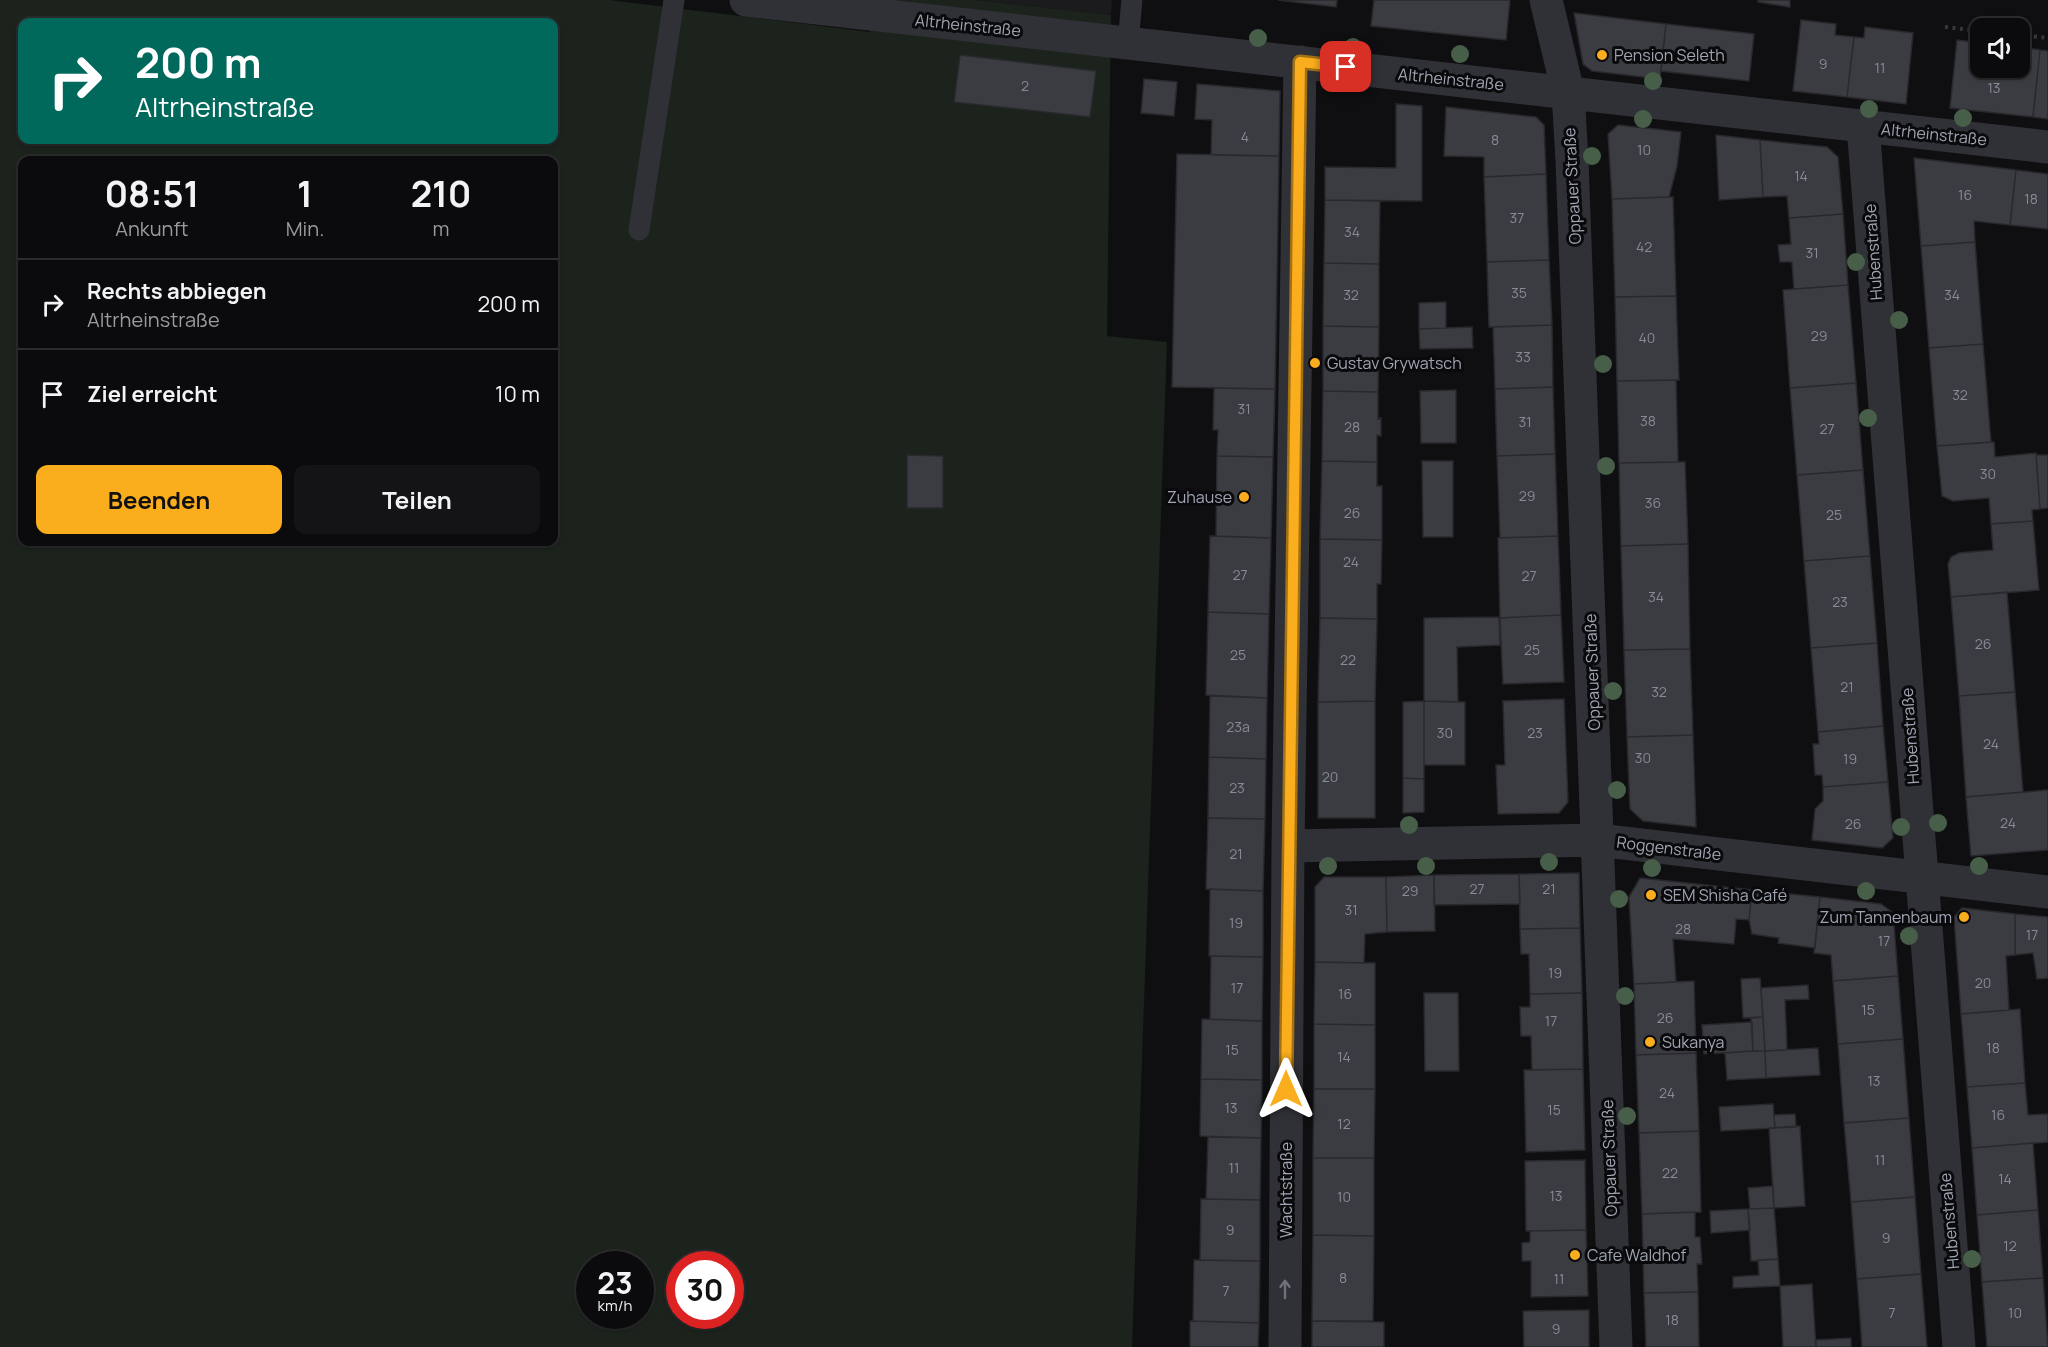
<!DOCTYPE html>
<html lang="de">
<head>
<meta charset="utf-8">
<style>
  :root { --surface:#0b0b0d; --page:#141416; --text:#f1f3f6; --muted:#9a9b9d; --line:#2b2b2e; --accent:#fbae1d }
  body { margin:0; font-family:Manrope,sans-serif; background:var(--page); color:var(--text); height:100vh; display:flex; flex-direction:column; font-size:22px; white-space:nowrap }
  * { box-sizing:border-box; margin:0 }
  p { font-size:20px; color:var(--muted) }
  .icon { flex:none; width:33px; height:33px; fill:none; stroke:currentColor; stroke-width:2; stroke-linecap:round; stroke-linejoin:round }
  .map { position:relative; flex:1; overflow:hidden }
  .side { position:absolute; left:18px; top:156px; width:540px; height:390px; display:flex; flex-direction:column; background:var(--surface); border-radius:12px; box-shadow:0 2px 4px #0004,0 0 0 2px var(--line) }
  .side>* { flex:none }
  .hud { position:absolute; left:18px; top:18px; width:540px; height:126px; border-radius:12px; box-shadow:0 2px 4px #0004,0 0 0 2px var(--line); background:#00695c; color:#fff; overflow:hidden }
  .controls { position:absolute; left:1970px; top:18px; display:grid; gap:12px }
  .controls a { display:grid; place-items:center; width:60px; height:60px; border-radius:12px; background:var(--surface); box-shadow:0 2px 4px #0004,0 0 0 2px var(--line); font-size:30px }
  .speed { position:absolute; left:576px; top:1251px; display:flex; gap:12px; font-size:30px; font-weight:700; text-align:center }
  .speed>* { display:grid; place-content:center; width:78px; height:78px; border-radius:50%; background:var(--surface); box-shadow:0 2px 4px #0004,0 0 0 2px var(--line); line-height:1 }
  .speed small { font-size:15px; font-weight:400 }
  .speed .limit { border:9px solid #d22; background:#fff; color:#111 }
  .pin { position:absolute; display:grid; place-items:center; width:51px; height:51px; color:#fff; margin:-26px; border-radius:12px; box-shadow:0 3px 9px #0006 }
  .me { position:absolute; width:66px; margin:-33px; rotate:0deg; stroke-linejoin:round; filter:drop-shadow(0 0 4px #0008) }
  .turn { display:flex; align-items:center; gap:21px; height:126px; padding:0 18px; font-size:27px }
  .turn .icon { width:78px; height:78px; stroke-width:2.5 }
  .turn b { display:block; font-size:42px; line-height:51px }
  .eta { display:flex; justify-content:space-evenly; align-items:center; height:102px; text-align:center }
  .eta b { font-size:36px; font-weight:700; line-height:42px }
  .action { display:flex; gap:12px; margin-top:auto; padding:12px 18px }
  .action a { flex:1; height:69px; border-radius:12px; background:var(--accent); color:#111; font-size:24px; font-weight:700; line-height:69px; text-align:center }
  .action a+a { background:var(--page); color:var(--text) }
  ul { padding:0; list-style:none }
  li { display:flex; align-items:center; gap:18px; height:90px; padding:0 18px; border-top:2px solid var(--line) }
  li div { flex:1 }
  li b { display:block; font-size:22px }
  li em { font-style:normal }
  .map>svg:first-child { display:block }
  .built { fill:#1b1b1e }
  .green { fill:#1b231c; fill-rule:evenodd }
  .building { fill:#3b3c41; stroke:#29292d; stroke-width:1.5 }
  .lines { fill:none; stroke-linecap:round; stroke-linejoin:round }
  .path { stroke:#36383d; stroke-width:4; stroke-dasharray:3 4.5; stroke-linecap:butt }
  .service { stroke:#303136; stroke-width:21 }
  .minor { stroke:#303136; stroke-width:33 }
  .tree { fill:#475e49 }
  .oneway { stroke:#6d717a }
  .route-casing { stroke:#a37113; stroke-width:15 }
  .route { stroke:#fbae1d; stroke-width:10 }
  .poi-dot { fill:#fbae1d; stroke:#0a0a0c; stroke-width:2 }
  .labels { text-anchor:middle; stroke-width:6; stroke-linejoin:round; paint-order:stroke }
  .number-label { font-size:14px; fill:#868b96 }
  .street-label { font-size:16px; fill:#9fa5b2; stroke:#0a0a0c }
  .poi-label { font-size:16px; fill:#9fa5b2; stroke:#0a0a0c; text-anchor:start }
</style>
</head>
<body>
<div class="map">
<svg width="2048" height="1347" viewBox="0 0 2048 1347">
  <rect width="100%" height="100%" fill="#0f0f11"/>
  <!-- built -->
  <path class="built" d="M974 0H1112L1111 15Z"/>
  <!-- green -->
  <path class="green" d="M0 0H609L870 32 873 0H974L1111 15 1107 336 1167 342 1132 1347H0ZM22 22H554V140H22ZM22 160H554V542H22ZM590 1264H640V1316H590ZM680 1264H730V1316H680Z"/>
  <!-- building -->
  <path class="building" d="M1278 0H1337L1336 7Z
    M1374 0H1510L1506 40 1371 26Z
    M1758 0H1790V7L1758 2Z
    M1574 13 1666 24 1660 79 1592 71 1583 64Z
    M1801 20 1836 24 1835 35 1854 37 1847 97 1793 91Z
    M1666 24 1754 34 1749 81 1661 71Z
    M1865 27 1913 33 1906 104 1847 97 1854 37 1864 38Z
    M1957 40 1980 43V68H2019V47L2040 50 2033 117 1950 108Z
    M2040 50 2048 51V119L2033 117Z
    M960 55 1096 71 1090 117 954 102Z
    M1144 79 1177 82 1174 116 1141 113Z
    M1197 84 1280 91 1279 156 1211 155 1212 120 1195 119Z
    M1396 104 1422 106V201L1325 200V167L1396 168Z
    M1446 107 1536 117 1544 125 1546 174 1484 177V157L1444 156Z
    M1618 125 1681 132 1677 166 1669 197 1612 199 1608 134Z
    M1716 135 1760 140 1763 197 1719 200Z
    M1760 140 1827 147 1838 157 1843 214 1789 218 1787 196 1763 197Z
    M1177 154 1279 156 1275 389 1172 387Z
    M1914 158 2016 170 2010 225 1974 221 1975 242 1921 246Z
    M2016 170 2048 174V229L2010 225Z
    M1546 174 1549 260 1487 262 1484 177Z
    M1669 197H1673L1676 296 1615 297 1612 199Z
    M1325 200 1380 201 1379 264 1324 263Z
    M1843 214 1848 285 1794 289 1792 262H1780L1778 245 1791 244 1789 218Z
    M1975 242 1983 344 1929 348 1921 246Z
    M1549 260 1552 325 1489 327 1487 262Z
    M1324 263 1379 264V327L1323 326Z
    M1848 285 1856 383 1790 388 1783 290Z
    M1676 296 1679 380 1617 381 1615 297Z
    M1446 302V328L1419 329V303Z
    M1552 325 1553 387 1495 389 1493 327Z
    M1323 326 1379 327 1378 392 1323 391Z
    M1472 327 1473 348 1420 349 1419 329Z
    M1983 344 1991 442 1937 446 1929 348Z
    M1676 380 1678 462 1619 463 1617 381Z
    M1856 383 1863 470 1797 475 1790 388Z
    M1553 387 1555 454 1497 456 1495 389Z
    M1214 388 1275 389 1273 457 1217 456 1218 430H1213Z
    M1456 390V443H1421L1420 391Z
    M1323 391 1378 392V419L1381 418V436L1377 435V462L1322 461Z
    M1994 442 1995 457 2036 453 2040 509 2032 510 2033 521 1991 524 1989 498 1953 501 1942 496 1937 446Z
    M1555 454 1558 536 1500 538 1497 456Z
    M907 455 943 456V508H907Z
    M2036 455H2048V508L2040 509Z
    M1217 456 1273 457 1271 538 1216 536Z
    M1322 461 1377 462V486H1382V540L1320 539Z
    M1422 461H1453V537H1423Z
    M1678 462H1685L1688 544 1621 546 1619 463Z
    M1863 470 1870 556 1804 561 1797 475Z
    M2033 521 2039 590 1951 597 1948 564 1951 557 1959 553 1993 550 1991 524Z
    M1210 536 1271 538 1269 614 1208 612Z
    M1558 536 1561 615 1500 618 1498 538Z
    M1320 539 1382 540 1381 584H1377V619L1320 618Z
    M1688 544 1690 649 1624 650 1621 546Z
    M1870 556 1877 643 1811 648 1804 561Z
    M2007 592 2015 692 1959 696 1951 597Z
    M1208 612 1269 614 1267 698 1206 695Z
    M1561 615 1564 682 1503 684 1500 618Z
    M1499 617 1500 645 1457 647 1458 702 1424 701V618Z
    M1320 618 1377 619 1375 701 1318 702Z
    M1877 643 1883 726 1818 732 1811 648Z
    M1690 649 1693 735 1627 737 1624 650Z
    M2015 692 2023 792 1966 797 1959 696Z
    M1210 696 1267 698 1266 759 1209 757Z
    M1564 699 1568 802 1559 813 1498 814 1496 765H1505L1503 701Z
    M1375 701V818H1318V702Z
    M1424 701 1465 702V765H1424Z
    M1424 701V779L1403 778V702Z
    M1883 726 1888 782 1823 787 1822 775H1815L1813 744H1819L1818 732Z
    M1693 735 1696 827 1643 821 1630 809 1627 737Z
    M1209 757 1266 759 1265 819 1208 818Z
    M1403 778 1424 779V812L1403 813Z
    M1888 782 1893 838 1882 848 1812 840 1815 809 1823 801V787Z
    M2048 790V850L1971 856 1966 797Z
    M1208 818 1265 819 1263 891 1206 889Z
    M1579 873 1580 928 1520 929 1519 874Z
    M1519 874 1520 904 1434 905V875Z
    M1434 875 1435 931 1387 932 1386 877Z
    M1324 877H1386L1387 932 1365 934 1364 963 1315 962V887Z
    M1640 878 1752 890 1749 920 1736 919 1734 944 1673 939 1676 982 1634 984 1629 897Z
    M1210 889 1263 891V957L1209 956Z
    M1752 890 1820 897 1815 948 1778 943 1779 938 1752 934 1749 920Z
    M1820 897 1881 904 1893 913 1898 976 1833 981 1831 955 1814 953Z
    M1962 908 2015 914V955L2006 956 2009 1010 1961 1014 1954 917Z
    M2015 914 2048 917V978L2037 979 2033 953 2015 955Z
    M1580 928 1582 993 1530 994 1529 954H1521L1520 929Z
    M1211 956 1263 957 1262 1021 1210 1019Z
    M1315 962 1375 963V1025L1314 1024Z
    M1898 976 1903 1039 1838 1044 1833 981Z
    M1760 978 1763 1017 1743 1018 1741 979Z
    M1694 981 1696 1053 1636 1055 1634 984Z
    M1808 985 1809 999 1785 1000 1787 1050 1765 1051 1761 988Z
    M1424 993H1458L1459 1071H1425Z
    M1582 993 1583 1069 1532 1070 1531 1036H1521L1520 1007H1530V994Z
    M2020 1009 2025 1083 1967 1087 1961 1014Z
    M1763 1017 1765 1051H1753L1751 1018Z
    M1202 1019 1262 1021V1080L1201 1079Z
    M1752 1022 1753 1051 1704 1054 1702 1025Z
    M1314 1024 1375 1025V1089H1314Z
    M1903 1039 1909 1118 1844 1123 1838 1044Z
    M1818 1048 1820 1075 1766 1078 1765 1051Z
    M1753 1051H1765L1766 1078 1727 1080 1725 1053Z
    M1696 1053 1699 1131 1639 1133 1636 1055Z
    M1583 1069 1585 1150 1526 1152 1524 1070Z
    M1201 1079 1262 1080 1261 1138 1200 1136Z
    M2025 1083 2028 1115 2048 1114V1142L1972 1148 1967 1087Z
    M1314 1089H1375L1374 1158H1313Z
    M1773 1104 1775 1128 1721 1131 1719 1107Z
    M1795 1114 1796 1127 1775 1128 1774 1115Z
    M1909 1118 1915 1197 1851 1202 1844 1123Z
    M1800 1126 1805 1206 1774 1208 1769 1128Z
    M1699 1131 1701 1212 1642 1214 1639 1133Z
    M1208 1137 1261 1138 1260 1200 1206 1199Z
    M2033 1143 2038 1210 1977 1215 1972 1148Z
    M1313 1158H1374V1236L1313 1235Z
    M1585 1160 1586 1230 1526 1231 1525 1161Z
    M1773 1186 1774 1208 1750 1209 1748 1188Z
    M1915 1197 1921 1274 1857 1279 1851 1202Z
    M1201 1199 1260 1200V1261L1200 1260Z
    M1774 1208 1778 1259 1751 1261 1748 1209Z
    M1748 1209 1750 1230 1711 1233 1710 1211Z
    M2038 1210 2043 1278 1982 1282 1977 1215Z
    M1695 1212V1237H1700L1702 1264H1697L1698 1292 1644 1293 1642 1214Z
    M1586 1230 1588 1296 1531 1297V1261H1522V1243L1530 1242V1231Z
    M1313 1235 1374 1236 1373 1321H1312Z
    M1778 1259 1780 1286 1733 1288V1277L1759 1275 1758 1260Z
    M1194 1260 1260 1261 1259 1323 1193 1321Z
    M1921 1274 1927 1347H1862L1857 1279Z
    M2043 1278 2048 1347H1987L1982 1282Z
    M1812 1284 1816 1347H1783L1780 1286Z
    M1698 1292 1699 1347H1646L1644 1293Z
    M1589 1310V1347H1524L1523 1311Z
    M1190 1321 1259 1323 1258 1347H1190Z
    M1312 1321 1384 1322V1347H1312Z
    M1851 1338V1347H1816V1340Z"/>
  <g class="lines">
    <!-- path -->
    <path class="path" d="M1945 27 1980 31
      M2019 35 2048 38"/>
    <!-- service -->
    <path class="service" d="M1128 42 1132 0
      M639 230 674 0"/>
    <!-- minor -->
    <path class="minor" d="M746 0 2048 147
      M1546 0 1568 92 1572 161 1616 1347
      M1863 126 1959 1347
      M1288 846 1598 840 2048 892
      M1285 1347 1288 846 1300 62"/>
  </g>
  <!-- trees -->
  <g class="tree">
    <circle cx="1258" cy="38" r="9"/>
    <circle cx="1353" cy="47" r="9"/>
    <circle cx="1460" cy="54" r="9"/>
    <circle cx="1653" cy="81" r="9"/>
    <circle cx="1869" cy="109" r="9"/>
    <circle cx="1963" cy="118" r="9"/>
    <circle cx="1643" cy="119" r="9"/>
    <circle cx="1592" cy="156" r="9"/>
    <circle cx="1856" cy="262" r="9"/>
    <circle cx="1899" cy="320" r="9"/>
    <circle cx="1603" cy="364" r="9"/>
    <circle cx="1868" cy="418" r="9"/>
    <circle cx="1606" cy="466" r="9"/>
    <circle cx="1613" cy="691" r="9"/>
    <circle cx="1617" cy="790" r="9"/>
    <circle cx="1938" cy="823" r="9"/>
    <circle cx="1409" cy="825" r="9"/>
    <circle cx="1901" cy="827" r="9"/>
    <circle cx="1549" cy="862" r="9"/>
    <circle cx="1328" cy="866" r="9"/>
    <circle cx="1426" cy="866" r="9"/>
    <circle cx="1979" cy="866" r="9"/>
    <circle cx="1652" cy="868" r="9"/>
    <circle cx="1866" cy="891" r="9"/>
    <circle cx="1619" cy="899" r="9"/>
    <circle cx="1909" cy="936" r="9"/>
    <circle cx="1625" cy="996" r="9"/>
    <circle cx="1627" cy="1116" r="9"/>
    <circle cx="1972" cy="1259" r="9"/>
  </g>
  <!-- one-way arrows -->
  <defs><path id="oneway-shaft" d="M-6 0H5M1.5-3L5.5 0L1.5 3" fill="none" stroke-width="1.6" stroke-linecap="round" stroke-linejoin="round" transform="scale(1.5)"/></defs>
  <use class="oneway" href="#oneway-shaft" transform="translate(1285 1289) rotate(-90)"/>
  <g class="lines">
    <!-- route casing -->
    <g class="route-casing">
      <path id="route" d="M1286 1089 1300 62 1346 67"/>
    </g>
    <!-- route -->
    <use href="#route" class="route"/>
  </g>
  <!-- markers -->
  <g class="poi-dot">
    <circle cx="1602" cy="55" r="6"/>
    <circle cx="1315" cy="363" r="6"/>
    <circle cx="1244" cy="497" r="6"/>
    <circle cx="1651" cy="895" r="6"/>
    <circle cx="1964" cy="917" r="6"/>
    <circle cx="1650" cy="1042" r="6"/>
    <circle cx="1575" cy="1255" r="6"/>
  </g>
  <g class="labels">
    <!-- number labels -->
    <g class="number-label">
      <text x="1823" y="69">9</text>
      <text x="1880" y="73">11</text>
      <text x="1025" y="91">2</text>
      <text x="1994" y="93">13</text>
      <text x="1245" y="142">4</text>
      <text x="1495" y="145">8</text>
      <text x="1644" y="155">10</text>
      <text x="1801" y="181">14</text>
      <text x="1965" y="200">16</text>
      <text x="2031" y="204">18</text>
      <text x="1517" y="223">37</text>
      <text x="1352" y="237">34</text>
      <text x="1644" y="252">42</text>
      <text x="1812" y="258">31</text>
      <text x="1519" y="298">35</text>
      <text x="1351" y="300">32</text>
      <text x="1952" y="300">34</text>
      <text x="1819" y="341">29</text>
      <text x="1647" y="343">40</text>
      <text x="1523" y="362">33</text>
      <text x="1960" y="400">32</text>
      <text x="1244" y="414">31</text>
      <text x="1648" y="426">38</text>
      <text x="1525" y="427">31</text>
      <text x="1352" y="432">28</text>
      <text x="1827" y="434">27</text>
      <text x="1988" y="479">30</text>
      <text x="1527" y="501">29</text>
      <text x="1653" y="508">36</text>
      <text x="1352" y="518">26</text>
      <text x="1834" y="520">25</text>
      <text x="1351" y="567">24</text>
      <text x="1240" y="580">27</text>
      <text x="1529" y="581">27</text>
      <text x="1656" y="602">34</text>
      <text x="1840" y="607">23</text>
      <text x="1983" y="649">26</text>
      <text x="1532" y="655">25</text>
      <text x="1238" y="660">25</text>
      <text x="1348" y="665">22</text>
      <text x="1847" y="692">21</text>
      <text x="1659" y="697">32</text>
      <text x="1238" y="732">23a</text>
      <text x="1445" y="738">30</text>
      <text x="1535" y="738">23</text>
      <text x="1991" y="749">24</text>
      <text x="1643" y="763">30</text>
      <text x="1850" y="764">19</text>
      <text x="1330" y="782">20</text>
      <text x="1237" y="793">23</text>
      <text x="2008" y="828">24</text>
      <text x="1853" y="829">26</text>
      <text x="1236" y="859">21</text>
      <text x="1477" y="894">27</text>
      <text x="1549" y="894">21</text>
      <text x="1410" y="896">29</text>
      <text x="1351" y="915">31</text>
      <text x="1236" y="928">19</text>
      <text x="1683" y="934">28</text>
      <text x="2032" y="940">17</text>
      <text x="1884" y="946">17</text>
      <text x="1555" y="978">19</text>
      <text x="1983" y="988">20</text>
      <text x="1237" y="993">17</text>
      <text x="1345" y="999">16</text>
      <text x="1868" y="1015">15</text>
      <text x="1665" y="1023">26</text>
      <text x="1551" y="1026">17</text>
      <text x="1993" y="1053">18</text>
      <text x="1232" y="1055">15</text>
      <text x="1344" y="1062">14</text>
      <text x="1874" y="1086">13</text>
      <text x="1667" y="1098">24</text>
      <text x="1231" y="1113">13</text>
      <text x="1554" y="1115">15</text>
      <text x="1998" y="1120">16</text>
      <text x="1344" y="1129">12</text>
      <text x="1880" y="1165">11</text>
      <text x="1234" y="1173">11</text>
      <text x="1670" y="1178">22</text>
      <text x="2005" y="1184">14</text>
      <text x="1556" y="1201">13</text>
      <text x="1344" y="1202">10</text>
      <text x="1230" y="1235">9</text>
      <text x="1886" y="1243">9</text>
      <text x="2010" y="1251">12</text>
      <text x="1343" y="1283">8</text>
      <text x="1559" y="1284">11</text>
      <text x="1226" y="1296">7</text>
      <text x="1892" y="1318">7</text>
      <text x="2015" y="1318">10</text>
      <text x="1672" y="1325">18</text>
      <text x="1556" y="1334">9</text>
    </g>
    <!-- street labels -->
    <g class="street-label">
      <text transform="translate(968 25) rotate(6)" y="6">Altrheinstraße</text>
      <text transform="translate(1451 79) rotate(6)" y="6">Altrheinstraße</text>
      <text transform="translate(1934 134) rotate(6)" y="6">Altrheinstraße</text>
      <text transform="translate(1572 186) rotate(-93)" y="6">Oppauer Straße</text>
      <text transform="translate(1873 252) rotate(-94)" y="6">Hubenstraße</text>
      <text transform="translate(1592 672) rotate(-92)" y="6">Oppauer Straße</text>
      <text transform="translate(1910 736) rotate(-94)" y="6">Hubenstraße</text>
      <text transform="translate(1669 848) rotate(7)" y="6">Roggenstraße</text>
      <text transform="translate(1609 1158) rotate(-92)" y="6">Oppauer Straße</text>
      <text transform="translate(1286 1190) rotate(-90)" y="6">Wachtstraße</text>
      <text transform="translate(1949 1221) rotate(-95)" y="6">Hubenstraße</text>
    </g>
    <!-- poi labels -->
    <g class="poi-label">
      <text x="1614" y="61">Pension Seleth</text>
      <text x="1327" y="369">Gustav Grywatsch</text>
      <text x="1232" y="503" text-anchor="end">Zuhause</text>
      <text x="1663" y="901">SEM Shisha Café</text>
      <text x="1952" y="923" text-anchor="end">Zum Tannenbaum</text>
      <text x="1662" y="1048">Sukanya</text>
      <text x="1587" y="1261">Cafe Waldhof</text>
    </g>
  </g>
</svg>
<div class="controls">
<a><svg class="icon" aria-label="sound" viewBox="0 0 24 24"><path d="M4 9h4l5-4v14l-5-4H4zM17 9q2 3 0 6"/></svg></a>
</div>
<div class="speed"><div>23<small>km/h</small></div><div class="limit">30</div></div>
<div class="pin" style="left:1346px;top:67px;background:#d93025"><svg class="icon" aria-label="arrive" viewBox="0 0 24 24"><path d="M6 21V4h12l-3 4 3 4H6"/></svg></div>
<svg class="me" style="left:1286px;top:1089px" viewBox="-20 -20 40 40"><path d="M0-17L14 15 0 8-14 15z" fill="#fbae1d" stroke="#fff" stroke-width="4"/></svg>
<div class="hud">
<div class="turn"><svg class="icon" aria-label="right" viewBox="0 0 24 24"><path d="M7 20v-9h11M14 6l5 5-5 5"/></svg><div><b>200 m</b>Altrheinstraße</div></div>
</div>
<section class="side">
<div class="eta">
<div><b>08:51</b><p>Ankunft</p></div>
<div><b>1</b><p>Min.</p></div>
<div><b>210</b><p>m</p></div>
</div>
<ul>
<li><svg class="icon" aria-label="right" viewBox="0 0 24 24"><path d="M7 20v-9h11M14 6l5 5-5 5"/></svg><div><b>Rechts abbiegen</b><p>Altrheinstraße</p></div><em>200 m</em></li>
<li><svg class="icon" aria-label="arrive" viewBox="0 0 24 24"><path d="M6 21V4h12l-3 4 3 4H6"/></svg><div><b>Ziel erreicht</b></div><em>10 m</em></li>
</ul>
<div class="action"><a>Beenden</a><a>Teilen</a></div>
</section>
</div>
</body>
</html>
